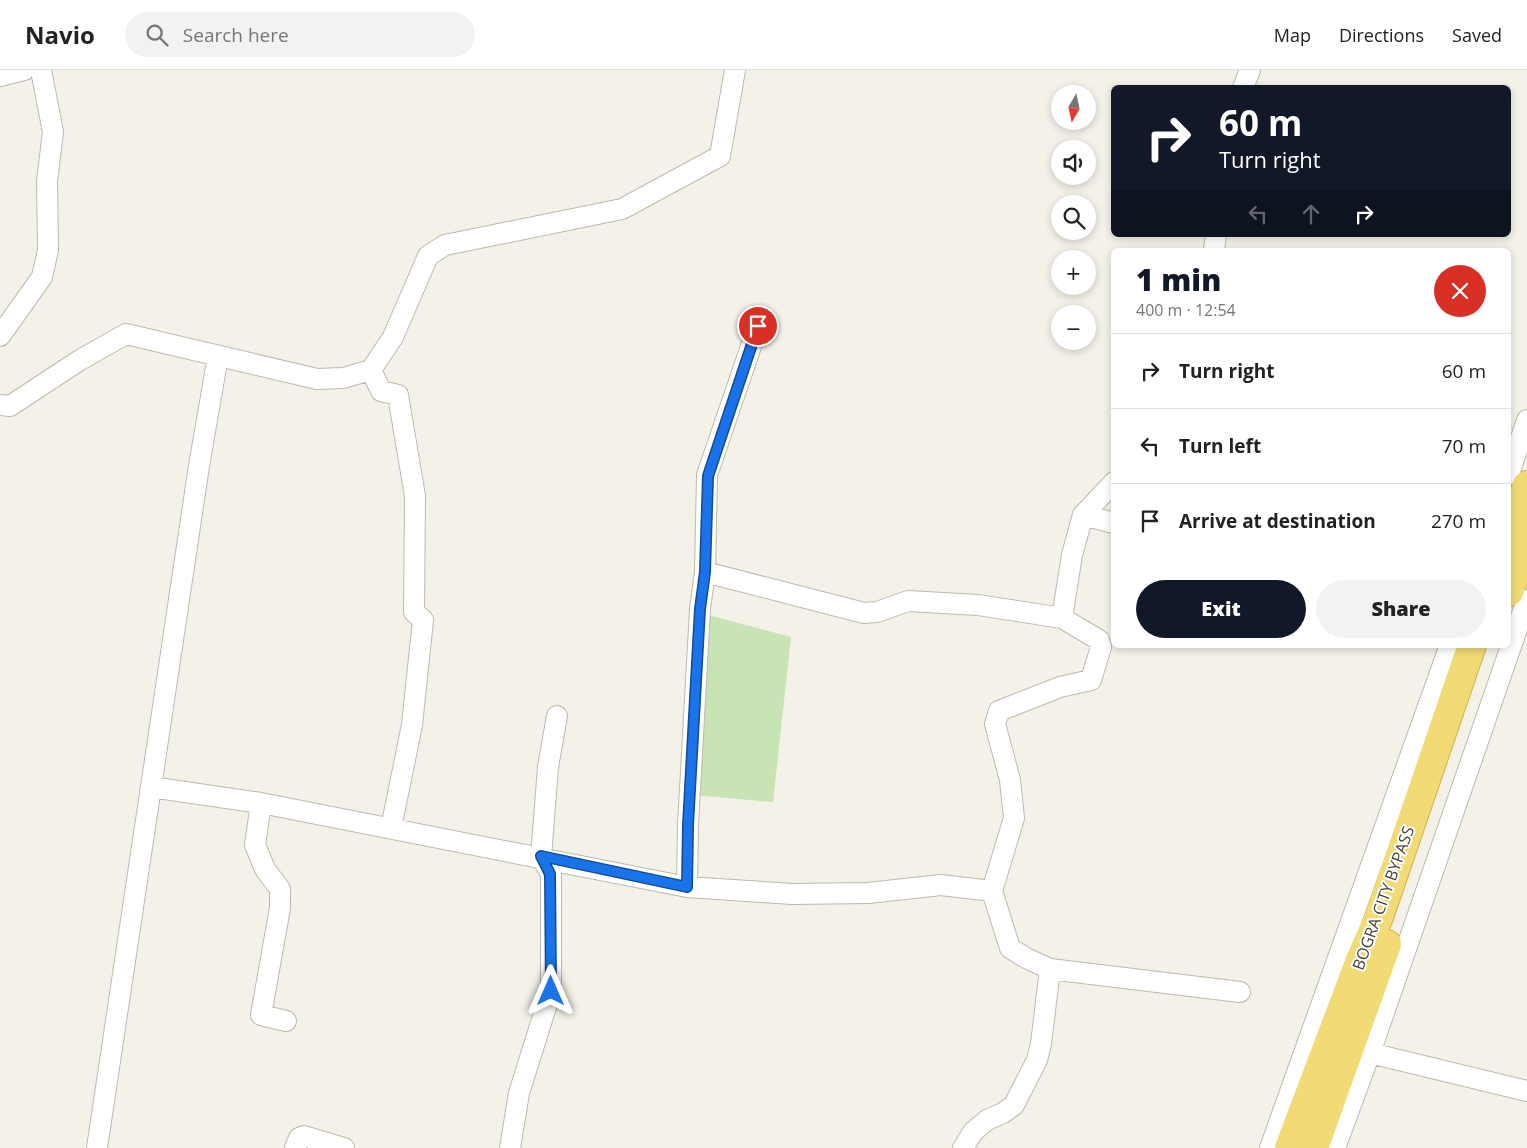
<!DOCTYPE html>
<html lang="en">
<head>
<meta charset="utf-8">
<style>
  :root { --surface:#fff; --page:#f2f2f2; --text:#222; --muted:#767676; --line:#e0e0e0; --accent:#111827 }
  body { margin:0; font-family:"Open Sans",sans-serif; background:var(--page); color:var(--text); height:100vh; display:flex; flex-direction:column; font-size:19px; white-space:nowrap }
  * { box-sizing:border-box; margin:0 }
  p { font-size:16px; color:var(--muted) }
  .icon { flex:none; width:28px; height:28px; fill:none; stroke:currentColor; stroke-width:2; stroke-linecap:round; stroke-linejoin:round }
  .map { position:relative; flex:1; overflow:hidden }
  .side { position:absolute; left:1111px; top:178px; width:400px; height:400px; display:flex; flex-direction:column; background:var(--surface); border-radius:8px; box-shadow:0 2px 8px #0003 }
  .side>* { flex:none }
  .banner { position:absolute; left:1111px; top:15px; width:400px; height:152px; border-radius:8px; box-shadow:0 2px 8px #0003; background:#111827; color:#fff; overflow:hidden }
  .needle { width:32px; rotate:189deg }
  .fabs { position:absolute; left:1051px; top:15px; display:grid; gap:10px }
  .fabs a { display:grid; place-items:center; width:45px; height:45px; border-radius:50%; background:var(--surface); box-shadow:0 2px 8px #0003; font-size:25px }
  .pin { position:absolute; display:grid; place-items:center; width:42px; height:42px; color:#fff; margin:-21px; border:2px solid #fff; border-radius:50%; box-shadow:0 1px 5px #0007 }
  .me { position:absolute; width:55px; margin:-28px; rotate:0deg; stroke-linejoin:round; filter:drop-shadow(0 0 4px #0008) }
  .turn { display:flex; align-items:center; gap:18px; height:105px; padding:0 25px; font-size:22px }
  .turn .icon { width:65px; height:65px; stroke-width:2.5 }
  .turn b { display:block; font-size:35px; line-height:42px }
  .lanes { display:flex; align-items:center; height:48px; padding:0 25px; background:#0003; justify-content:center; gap:25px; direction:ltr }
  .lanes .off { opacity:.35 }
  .round { display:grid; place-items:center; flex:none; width:52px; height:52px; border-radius:26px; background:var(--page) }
  .summary { display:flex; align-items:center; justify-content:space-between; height:85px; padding:0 25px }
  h1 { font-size:30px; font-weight:800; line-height:38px; color:var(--accent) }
  .primary-button { display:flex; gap:10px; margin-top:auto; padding:10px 25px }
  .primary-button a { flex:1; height:58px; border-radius:30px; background:var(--accent); color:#fff; font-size:20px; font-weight:800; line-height:58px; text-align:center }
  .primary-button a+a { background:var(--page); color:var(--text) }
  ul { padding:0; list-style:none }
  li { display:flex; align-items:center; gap:15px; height:75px; padding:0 25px; border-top:1px solid var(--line) }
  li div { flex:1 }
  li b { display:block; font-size:19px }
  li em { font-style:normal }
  header { display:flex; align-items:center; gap:30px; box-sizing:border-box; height:70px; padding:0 25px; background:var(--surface); border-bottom:1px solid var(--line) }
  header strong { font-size:24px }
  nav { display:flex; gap:28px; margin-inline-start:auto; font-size:18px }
  .search { width:350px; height:45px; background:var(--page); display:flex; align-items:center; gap:12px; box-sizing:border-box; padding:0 18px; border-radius:28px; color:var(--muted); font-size:19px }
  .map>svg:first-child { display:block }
  .green { fill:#c8e4b4 }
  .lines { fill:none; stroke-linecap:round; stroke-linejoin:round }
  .minor-casing { stroke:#bebaab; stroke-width:22 }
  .highway-casing { stroke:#d1b144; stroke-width:30 }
  .minor { stroke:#fff; stroke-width:20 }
  .highway { stroke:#f2da74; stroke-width:28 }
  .route-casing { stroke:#114b97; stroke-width:12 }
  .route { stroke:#1a73e8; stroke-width:9 }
  .labels { text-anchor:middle; stroke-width:4; stroke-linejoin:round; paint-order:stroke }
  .street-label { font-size:16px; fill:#464237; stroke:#fff }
</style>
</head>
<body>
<header>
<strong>Navio</strong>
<div class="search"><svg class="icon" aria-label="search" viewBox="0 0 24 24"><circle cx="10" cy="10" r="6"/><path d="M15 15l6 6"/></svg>Search here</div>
<nav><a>Map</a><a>Directions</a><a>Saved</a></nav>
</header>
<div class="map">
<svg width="1527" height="1078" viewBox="0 0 1527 1078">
  <rect width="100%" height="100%" fill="#f3f1e8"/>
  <!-- green -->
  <path class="green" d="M704 544 791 567 773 732 693 725Z"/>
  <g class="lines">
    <!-- minor casing -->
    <g class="minor-casing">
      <path id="minor" d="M0 6 24 0
        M1243 18 1250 0
        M1214 180 1216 165
        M0 266 42 207 48 180 47 111 53 62 41 0
        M371 300 381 321 398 325 415 426 414 542 423 550 412 655 391 758
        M0 335 10 336 80 290 126 264 317 309 343 308 371 300 393 267 428 186 445 175 622 139 720 86 735 0
        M1509 404 1527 350
        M1114 412 1083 445 1072 485 1062 548 1099 570 1101 577 1091 610 1060 617 999 641 995 654 1010 710 1014 748 992 821 1010 878 1026 888 1050 899 1240 922
        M1083 445 1114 453
        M705 502 864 543 877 542 908 531 978 535 1062 548
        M151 717 261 733 687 817 792 824 868 823 941 815 992 821
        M261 733 255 775 265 799 280 819V838L261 945 286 951
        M687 817 688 755 700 539 705 502 707 405 758 256
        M1370 983 1527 1021
        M97 1078 199 396 218 286
        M295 1078 299 1068 304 1066 344 1078
        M510 1078 519 1023 551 921V804L541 787 548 697 557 646
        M963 1078 973 1062 987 1050 1003 1043 1014 1035 1037 990 1041 974 1050 899
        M1270 1078 1450 575
        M1335 1078 1370 983 1527 530"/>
    </g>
    <!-- highway casing -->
    <g class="highway-casing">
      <path id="highway" d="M1509 468 1527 415
        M1509 522 1527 471
        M1289 1078 1360 890 1379 847 1472 575
        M1314 1078 1387 874"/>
    </g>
    <!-- minor -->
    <use href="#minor" class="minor"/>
    <!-- highway -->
    <use href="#highway" class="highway"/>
  </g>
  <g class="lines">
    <!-- route casing -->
    <g class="route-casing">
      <path id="route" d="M551 921 550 804 541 786 687 817 688 755 700 539 705 502 708 406 758 256"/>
    </g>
    <!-- route -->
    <use href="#route" class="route"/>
  </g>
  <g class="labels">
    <!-- street labels -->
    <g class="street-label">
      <text transform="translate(1383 828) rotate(-70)" y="6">BOGRA CITY BYPASS</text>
    </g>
  </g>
</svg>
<div class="fabs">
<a><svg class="needle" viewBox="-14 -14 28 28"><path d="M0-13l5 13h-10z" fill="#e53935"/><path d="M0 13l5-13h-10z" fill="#767676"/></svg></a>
<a><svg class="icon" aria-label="sound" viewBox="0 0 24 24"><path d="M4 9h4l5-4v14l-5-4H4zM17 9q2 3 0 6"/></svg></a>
<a><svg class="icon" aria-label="search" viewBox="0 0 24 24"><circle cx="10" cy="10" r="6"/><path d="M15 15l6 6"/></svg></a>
<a>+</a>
<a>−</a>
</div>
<div class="pin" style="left:758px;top:256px;background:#d93025"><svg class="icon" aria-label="arrive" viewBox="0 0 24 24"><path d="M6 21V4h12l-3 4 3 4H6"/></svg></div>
<svg class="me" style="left:551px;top:921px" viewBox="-20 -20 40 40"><path d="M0-17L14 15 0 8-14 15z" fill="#1a73e8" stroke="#fff" stroke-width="4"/></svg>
<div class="banner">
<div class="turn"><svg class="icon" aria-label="right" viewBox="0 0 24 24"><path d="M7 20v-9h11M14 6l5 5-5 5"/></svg><div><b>60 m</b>Turn right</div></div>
<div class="lanes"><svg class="icon off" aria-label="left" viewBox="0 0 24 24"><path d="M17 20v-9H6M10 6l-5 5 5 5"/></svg><svg class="icon off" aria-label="ahead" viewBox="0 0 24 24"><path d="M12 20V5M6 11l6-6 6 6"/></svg><svg class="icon" aria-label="right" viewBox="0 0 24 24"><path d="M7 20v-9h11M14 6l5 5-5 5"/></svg></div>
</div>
<section class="side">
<div class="summary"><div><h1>1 min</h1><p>400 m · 12:54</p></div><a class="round" style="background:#d93025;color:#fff"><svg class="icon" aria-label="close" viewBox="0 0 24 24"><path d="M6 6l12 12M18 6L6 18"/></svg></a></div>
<ul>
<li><svg class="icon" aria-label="right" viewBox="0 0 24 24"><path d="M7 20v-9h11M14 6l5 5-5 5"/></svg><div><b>Turn right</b></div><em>60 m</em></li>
<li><svg class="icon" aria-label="left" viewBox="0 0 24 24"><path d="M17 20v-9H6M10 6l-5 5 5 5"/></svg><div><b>Turn left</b></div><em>70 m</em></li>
<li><svg class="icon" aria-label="arrive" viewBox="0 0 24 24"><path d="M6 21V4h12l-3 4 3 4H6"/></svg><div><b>Arrive at destination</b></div><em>270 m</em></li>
</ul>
<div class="primary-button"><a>Exit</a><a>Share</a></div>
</section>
</div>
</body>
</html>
